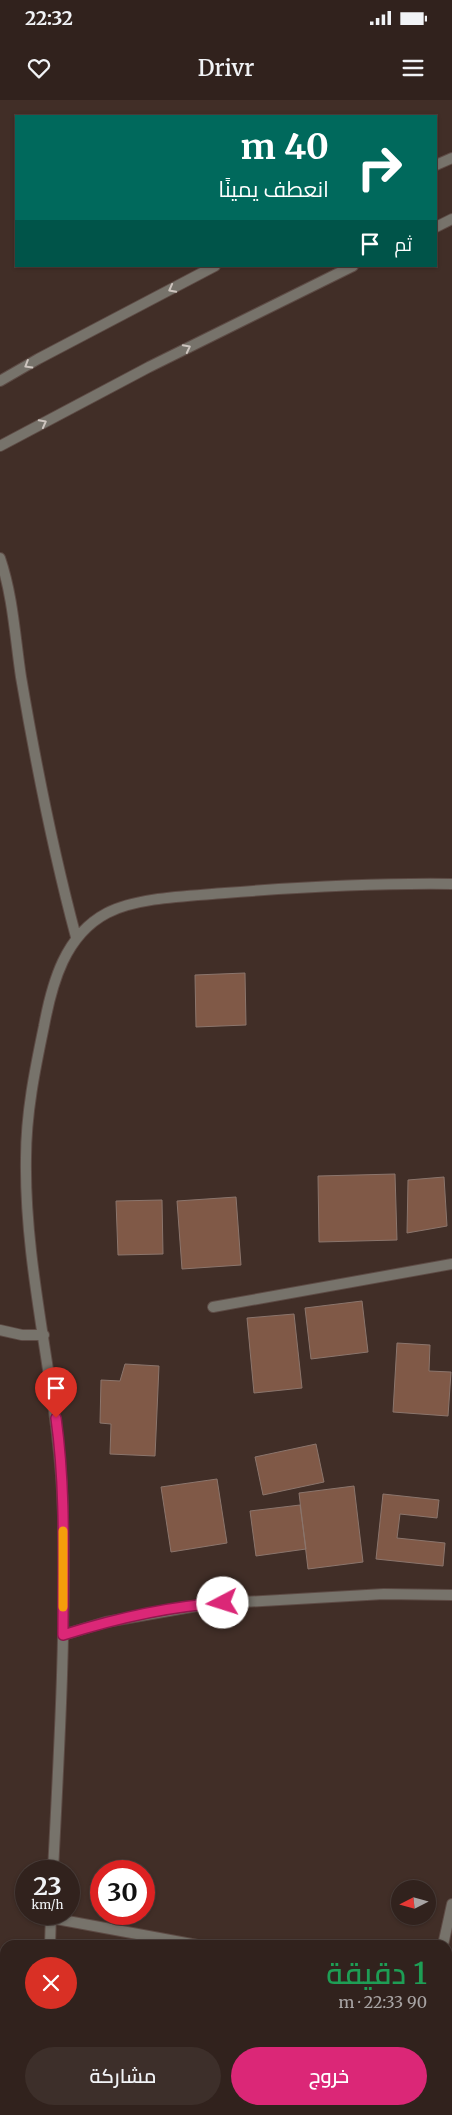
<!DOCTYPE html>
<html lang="ar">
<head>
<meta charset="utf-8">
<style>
  :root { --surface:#31221d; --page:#3d2f2a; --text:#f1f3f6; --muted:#a8a4a4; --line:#4c3f3b; --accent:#db2777 }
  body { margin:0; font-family:Merriweather,Cairo,serif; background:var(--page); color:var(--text); direction:rtl; height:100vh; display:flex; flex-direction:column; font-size:19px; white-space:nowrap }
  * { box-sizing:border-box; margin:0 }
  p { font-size:16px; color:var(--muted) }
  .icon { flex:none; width:28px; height:28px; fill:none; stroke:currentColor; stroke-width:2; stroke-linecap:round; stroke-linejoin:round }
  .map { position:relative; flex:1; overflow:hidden; direction:ltr }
  .side { position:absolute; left:0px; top:1840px; width:452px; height:175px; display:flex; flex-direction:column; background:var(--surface); border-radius:15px 15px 0 0; box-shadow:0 1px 4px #0004,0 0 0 1px var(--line); direction:rtl }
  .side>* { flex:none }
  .hud { position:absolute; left:15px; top:15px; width:422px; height:152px; border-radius:0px; box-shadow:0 1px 4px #0004,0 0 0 1px var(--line); direction:rtl; background:#00695c; color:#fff; overflow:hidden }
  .needle { width:32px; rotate:264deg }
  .tools { position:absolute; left:391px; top:1780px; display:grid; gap:10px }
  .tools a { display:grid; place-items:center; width:45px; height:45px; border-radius:50%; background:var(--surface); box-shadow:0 1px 4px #0004,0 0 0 1px var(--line); font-size:25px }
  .speed { position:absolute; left:15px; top:1760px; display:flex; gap:10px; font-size:25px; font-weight:700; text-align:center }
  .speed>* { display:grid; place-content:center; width:65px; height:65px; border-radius:50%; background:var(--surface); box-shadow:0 1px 4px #0004,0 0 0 1px var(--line); line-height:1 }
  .speed small { font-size:12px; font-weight:400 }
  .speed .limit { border:8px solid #d22; background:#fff; color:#111 }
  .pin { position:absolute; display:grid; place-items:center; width:42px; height:42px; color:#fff; margin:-51px -21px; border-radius:50% 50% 50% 0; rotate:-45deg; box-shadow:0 0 5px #0007 }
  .pin .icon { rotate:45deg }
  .me { position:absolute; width:55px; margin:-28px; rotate:265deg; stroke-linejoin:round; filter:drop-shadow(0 0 4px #0008) }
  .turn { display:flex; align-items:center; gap:18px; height:105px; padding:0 25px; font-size:22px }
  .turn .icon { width:65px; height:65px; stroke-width:2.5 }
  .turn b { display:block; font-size:35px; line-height:42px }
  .then { display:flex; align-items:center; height:48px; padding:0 25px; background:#0003; gap:10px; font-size:19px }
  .round { display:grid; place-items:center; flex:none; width:52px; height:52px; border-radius:26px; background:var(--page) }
  .summary { display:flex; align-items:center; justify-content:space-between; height:85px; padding:0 25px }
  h1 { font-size:30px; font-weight:600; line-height:38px; color:#1e9e55 }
  .cta { display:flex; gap:10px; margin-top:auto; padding:10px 25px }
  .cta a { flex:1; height:58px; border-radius:30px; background:var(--accent); color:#fff; font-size:20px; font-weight:600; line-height:58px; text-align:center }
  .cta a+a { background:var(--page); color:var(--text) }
  .status { display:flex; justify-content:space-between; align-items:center; height:35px; padding:0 25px; background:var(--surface); direction:ltr }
  .status svg { height:14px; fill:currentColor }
  header { display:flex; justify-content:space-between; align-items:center; height:65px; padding:0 25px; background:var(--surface); font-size:22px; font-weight:600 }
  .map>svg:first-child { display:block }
  .building { fill:#805947; stroke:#8b756c }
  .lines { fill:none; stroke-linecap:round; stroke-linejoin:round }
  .street-casing { stroke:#5d4b45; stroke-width:12 }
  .street { stroke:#77736b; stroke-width:10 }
  .oneway { stroke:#cdc4be }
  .route-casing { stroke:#8e194d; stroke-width:12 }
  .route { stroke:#db2777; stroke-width:9 }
  .slow { stroke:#f59e0b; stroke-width:9 }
</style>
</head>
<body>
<div class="status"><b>22:32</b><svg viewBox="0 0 49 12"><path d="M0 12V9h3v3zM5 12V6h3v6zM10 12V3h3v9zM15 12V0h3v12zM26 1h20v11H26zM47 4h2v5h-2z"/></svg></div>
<header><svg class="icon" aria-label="menu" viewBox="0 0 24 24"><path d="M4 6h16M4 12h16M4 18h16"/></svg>Drivr<svg class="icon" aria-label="heart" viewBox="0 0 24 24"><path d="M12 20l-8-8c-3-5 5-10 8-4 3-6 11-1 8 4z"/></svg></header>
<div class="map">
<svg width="452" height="2015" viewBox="0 0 452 2015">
  <rect width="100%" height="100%" fill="#412e27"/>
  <!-- building -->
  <path class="building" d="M245 873 246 925 196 927 195 875Z
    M395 1074 397 1140 319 1142 318 1076Z
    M444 1077 447 1126 407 1133 408 1080Z
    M236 1097 241 1165 182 1169 177 1101Z
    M162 1100 163 1154 118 1155 116 1101Z
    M362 1201 368 1252 311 1259 305 1208Z
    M294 1214 302 1288 254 1293 247 1218Z
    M397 1243 430 1245 429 1271 451 1272 448 1316 393 1312Z
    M125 1264 159 1266 155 1356 110 1354 111 1324 100 1323 101 1280 120 1281Z
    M316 1344 324 1382 263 1395 255 1357Z
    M217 1379 227 1443 171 1452 161 1387Z
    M354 1386 363 1462 308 1469 299 1393Z
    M383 1394 439 1400 437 1418 400 1414 397 1438 445 1443 443 1466 376 1459Z
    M300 1405 306 1449 256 1456 250 1411Z"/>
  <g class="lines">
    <!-- street casing -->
    <g class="street-casing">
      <path id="street" d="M436 65 452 58
        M436 127 452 119
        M0 281 38 259 215 166
        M0 346 149 267 353 166
        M0 458C13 496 15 537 21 577 36 665 53 751 76 837
        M213 1207 452 1164
        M0 1230 22 1235H44
        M63 1535 106 1522 208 1504 384 1494 452 1495
        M53 1771C59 1653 66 1535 63 1417 61 1296 24 1178 26 1058 26 1013 35 969 44 926 52 883 65 835 107 813 137 797 191 796 225 793 301 787 376 783 452 784
        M51 1818 197 1845
        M50 1845 51 1814
        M443 1845 452 1804
        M448 1887 452 1888
        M32 2015 33 2010
        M405 2015 406 2010"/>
    </g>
    <!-- street -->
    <use href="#street" class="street"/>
  </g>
  <!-- one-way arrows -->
  <defs><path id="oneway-chevron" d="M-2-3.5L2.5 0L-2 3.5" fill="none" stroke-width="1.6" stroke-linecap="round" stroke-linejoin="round" transform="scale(1.25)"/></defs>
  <g class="oneway">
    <use href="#oneway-chevron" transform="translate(172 189) rotate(152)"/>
    <use href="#oneway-chevron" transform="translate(187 248) rotate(-27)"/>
    <use href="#oneway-chevron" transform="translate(28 265) rotate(149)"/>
    <use href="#oneway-chevron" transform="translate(43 323) rotate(-28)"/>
  </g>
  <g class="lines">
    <!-- route casing -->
    <g class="route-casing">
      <path id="route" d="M56 1318C66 1390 63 1463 63 1535 114 1519 169 1506 223 1503"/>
    </g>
    <!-- route -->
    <use href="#route" class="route"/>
    <!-- slow -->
    <path class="slow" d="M63 1507V1431"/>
  </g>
</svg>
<div class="tools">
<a><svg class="needle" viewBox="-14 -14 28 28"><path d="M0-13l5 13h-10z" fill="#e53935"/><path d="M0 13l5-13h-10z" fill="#a8a4a4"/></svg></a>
</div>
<div class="speed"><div>23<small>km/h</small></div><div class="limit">30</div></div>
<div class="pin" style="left:56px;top:1318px;background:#d93025"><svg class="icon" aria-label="arrive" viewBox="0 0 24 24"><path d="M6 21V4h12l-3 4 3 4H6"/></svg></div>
<svg class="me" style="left:223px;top:1503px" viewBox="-20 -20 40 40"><circle r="19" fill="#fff"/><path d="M0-13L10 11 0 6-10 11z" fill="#db2777"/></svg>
<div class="hud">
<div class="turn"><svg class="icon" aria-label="right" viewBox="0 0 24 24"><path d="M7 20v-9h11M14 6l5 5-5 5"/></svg><div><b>40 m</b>انعطف يمينًا</div></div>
<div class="then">ثم<svg class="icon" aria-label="arrive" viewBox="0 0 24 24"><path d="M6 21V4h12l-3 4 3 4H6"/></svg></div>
</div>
<section class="side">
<div class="summary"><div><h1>1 دقيقة</h1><p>90 m · 22:33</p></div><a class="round" style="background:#d93025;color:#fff"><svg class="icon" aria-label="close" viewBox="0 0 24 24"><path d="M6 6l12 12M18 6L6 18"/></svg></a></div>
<div class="cta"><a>خروج</a><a>مشاركة</a></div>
</section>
</div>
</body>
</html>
